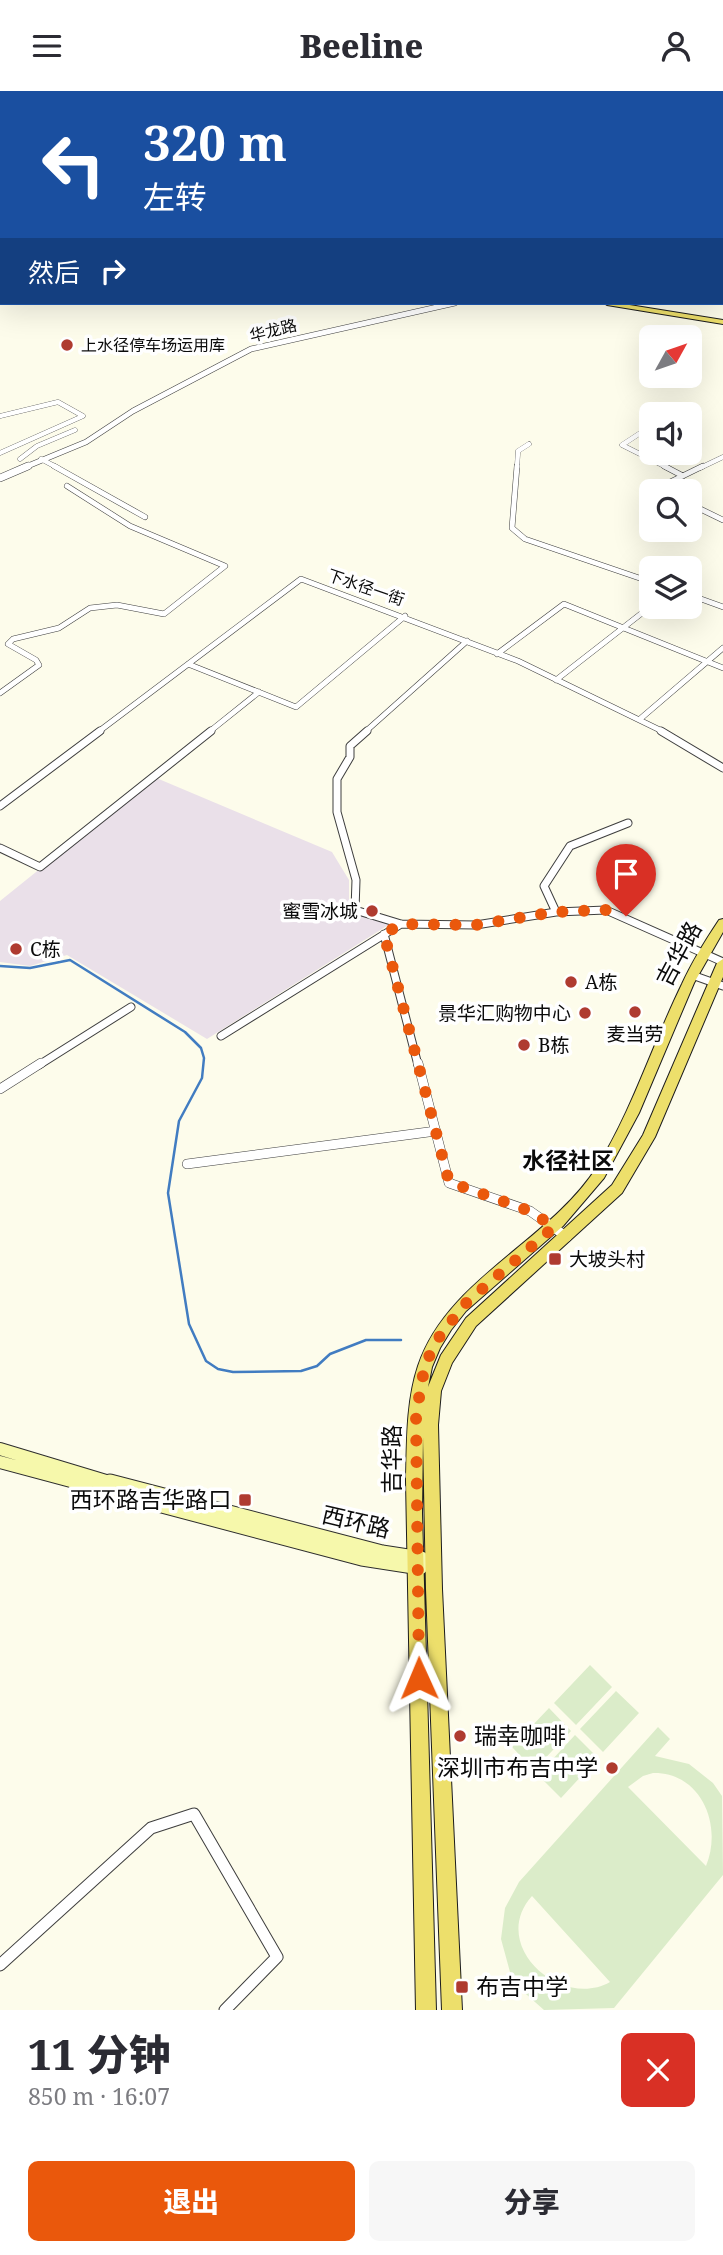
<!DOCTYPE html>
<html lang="zh">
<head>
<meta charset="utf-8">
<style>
  :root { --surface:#fff; --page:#f7f7f7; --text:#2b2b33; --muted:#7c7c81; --accent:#ea580c }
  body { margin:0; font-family:"Noto Serif","Noto Sans SC",serif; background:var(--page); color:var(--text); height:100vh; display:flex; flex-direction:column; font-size:26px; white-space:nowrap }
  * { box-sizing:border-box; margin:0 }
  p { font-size:23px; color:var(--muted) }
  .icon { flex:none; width:38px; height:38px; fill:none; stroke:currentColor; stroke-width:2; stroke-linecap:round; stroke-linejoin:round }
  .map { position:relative; height:1919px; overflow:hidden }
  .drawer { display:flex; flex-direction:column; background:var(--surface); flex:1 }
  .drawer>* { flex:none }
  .guide { position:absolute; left:0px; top:0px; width:724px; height:214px; box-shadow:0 7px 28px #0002; background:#1a4fa0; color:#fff; overflow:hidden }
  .needle { width:46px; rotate:50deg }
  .fabs { position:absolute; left:639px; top:234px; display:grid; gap:14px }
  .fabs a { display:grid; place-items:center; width:63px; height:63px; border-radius:10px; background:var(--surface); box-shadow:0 7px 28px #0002; font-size:35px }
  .pin { position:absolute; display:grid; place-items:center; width:60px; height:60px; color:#fff; margin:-72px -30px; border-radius:50% 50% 50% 0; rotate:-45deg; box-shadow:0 0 7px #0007 }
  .pin .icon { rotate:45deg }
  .me { position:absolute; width:77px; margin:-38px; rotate:359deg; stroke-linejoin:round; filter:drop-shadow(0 0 5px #0008) }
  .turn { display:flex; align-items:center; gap:24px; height:147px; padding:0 28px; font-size:32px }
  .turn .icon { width:91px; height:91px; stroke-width:2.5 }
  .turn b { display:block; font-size:49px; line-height:60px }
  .then { display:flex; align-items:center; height:66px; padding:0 28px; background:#0003; gap:14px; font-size:26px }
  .round { display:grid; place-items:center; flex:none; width:74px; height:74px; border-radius:10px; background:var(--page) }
  .summary { display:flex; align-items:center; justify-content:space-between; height:119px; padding:0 28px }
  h1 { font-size:42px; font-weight:800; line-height:52px }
  .action { display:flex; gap:14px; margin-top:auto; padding:14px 28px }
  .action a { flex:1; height:80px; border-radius:10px; background:var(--accent); color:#fff; font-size:28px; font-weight:800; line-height:80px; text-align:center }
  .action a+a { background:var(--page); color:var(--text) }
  header { display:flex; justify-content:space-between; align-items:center; height:91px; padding:0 28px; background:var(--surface); font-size:32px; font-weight:800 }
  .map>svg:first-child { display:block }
  .industrial { fill:#eae0e9 }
  .forest { fill:#abd499 }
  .pitch { fill:#dbecc9; fill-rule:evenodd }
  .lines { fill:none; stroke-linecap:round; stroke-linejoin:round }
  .stream { stroke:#417cc1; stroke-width:2.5 }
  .primary-tunnel { stroke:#d9d8c9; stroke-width:5; stroke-dasharray:5 2.5; stroke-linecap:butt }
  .motorway-tunnel { stroke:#d9d8c9; stroke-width:6; stroke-dasharray:6 3.5; stroke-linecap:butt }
  .minor-far5-casing { stroke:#3e3e3e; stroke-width:4.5 }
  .minor-far4-casing { stroke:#3e3e3e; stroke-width:5 }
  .minor-far3-casing { stroke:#3e3e3e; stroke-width:6 }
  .minor-far2-casing { stroke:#3e3e3e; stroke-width:9 }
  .minor-far1-casing { stroke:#3e3e3e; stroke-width:10 }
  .minor-casing { stroke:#3e3e3e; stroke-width:13 }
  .tertiary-far1-casing { stroke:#3e3e3e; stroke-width:6 }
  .tertiary-casing { stroke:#3e3e3e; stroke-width:8 }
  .secondary-far1-casing { stroke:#2d2d2d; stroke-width:14 }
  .secondary-casing { stroke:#2d2d2d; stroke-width:17 }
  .primary-casing { stroke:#1c1c1c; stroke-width:2 }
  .motorway-casing { stroke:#1c1c1c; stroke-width:2 }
  .minor-far5 { stroke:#fff; stroke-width:3.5 }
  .minor-far4 { stroke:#fff; stroke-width:4.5 }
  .minor-far3 { stroke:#fff; stroke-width:5 }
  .minor-far2 { stroke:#fff; stroke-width:7 }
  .minor-far1 { stroke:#fff; stroke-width:9 }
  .minor { stroke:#fff; stroke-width:11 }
  .tertiary-far1 { stroke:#fff; stroke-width:5 }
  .tertiary { stroke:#fff; stroke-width:7 }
  .secondary-far1 { stroke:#f6f8ab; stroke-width:12 }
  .secondary { stroke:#f6f8ab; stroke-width:15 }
  .primary { fill:#eddf6b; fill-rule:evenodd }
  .motorway { fill:#e8b05e; fill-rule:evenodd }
  .route { stroke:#ea580c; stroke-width:12; stroke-dasharray:0 21.6 }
  .poi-dot { fill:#af3b30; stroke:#fff; stroke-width:2.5 }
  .labels { text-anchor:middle; stroke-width:7; stroke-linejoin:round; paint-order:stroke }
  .far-street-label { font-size:16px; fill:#0b0b0b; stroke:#fff }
  .far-poi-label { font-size:16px; fill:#0b0b0b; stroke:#fff; text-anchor:start }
  .poi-label { font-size:19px; fill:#0b0b0b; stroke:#fff; text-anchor:start }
  .near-street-label { font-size:23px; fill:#0b0b0b; stroke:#fff }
  .quarter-label { font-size:23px; font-weight:bold; fill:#0b0b0b; stroke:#fff }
  .near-poi-label { font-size:23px; fill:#0b0b0b; stroke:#fff; text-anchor:end }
</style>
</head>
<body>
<header><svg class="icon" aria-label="menu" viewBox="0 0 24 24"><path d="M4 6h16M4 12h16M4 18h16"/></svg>Beeline<svg class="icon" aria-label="person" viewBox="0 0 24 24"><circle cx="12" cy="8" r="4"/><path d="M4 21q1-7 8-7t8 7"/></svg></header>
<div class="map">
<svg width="723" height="1919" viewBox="0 0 723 1919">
  <rect width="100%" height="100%" fill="#fdfceb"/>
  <!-- industrial -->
  <path class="industrial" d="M154 686 332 761 349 789V821L390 833 207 948 67 864 30 875 0 871V810Z"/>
  <!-- forest -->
  <path class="forest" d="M0 0H199L2 2V60Z"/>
  <!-- pitch -->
  <path class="pitch" d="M590 1574 612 1596 576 1634 554 1612Z
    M616 1600 639 1622 603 1661 580 1638Z
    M549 1617 571 1640 534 1679 512 1656Z
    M658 1636 670 1648 655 1665 689 1673 713 1692 722 1705 723 1784 614 1917 544 1919 518 1896 510 1881 501 1848 505 1817 519 1791ZM653 1682C701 1681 723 1734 706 1775L628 1696 643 1685ZM532 1805 610 1891C561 1919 488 1854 532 1805Z
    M575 1644 598 1667 561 1707 538 1684Z"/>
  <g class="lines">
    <!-- stream -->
    <path class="stream" d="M0 875 30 877 70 869 185 941 201 957 204 967 202 987 179 1030 168 1102 189 1233 206 1270 218 1278 233 1281 301 1280 317 1275 330 1263 366 1249H401"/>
    <!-- primary-tunnel -->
    <path class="primary-tunnel" d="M45 0 50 2
      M67 0 72 2"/>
    <!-- motorway-tunnel -->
    <path class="motorway-tunnel" d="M488 2 493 0"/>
    <!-- minor-far5 casing -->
    <g class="minor-far5-casing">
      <path id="minor-far5" d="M680 0H688
        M392 2 394 0
        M613 2 621 0
        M0 109 2 107"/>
    </g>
    <!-- minor-far4 casing -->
    <g class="minor-far4-casing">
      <path id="minor-far4" d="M0 325 58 311 83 325 0 362
        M651 335 622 354 668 377
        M20 368 37 355 75 339
        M41 368 58 377
        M517 377 518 360 529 353
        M700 377 723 366"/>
    </g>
    <!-- minor-far3 casing -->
    <g class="minor-far3-casing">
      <path id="minor-far3" d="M54 375 145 426
        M517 375 512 437 525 448 651 491
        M664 375 683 385
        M662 401 656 398 703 375
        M690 413 723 429
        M690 504 723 516
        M497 563 564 513 723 577
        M188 573 296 616 405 525
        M556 589 651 515
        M0 602 39 574 36 569 8 553 13 548 59 537 90 517 117 514 164 523 225 475 130 435 67 395
        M640 628 723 557
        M98 641 301 488 518 570 664 641
        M209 641 259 601
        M365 641 467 550"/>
    </g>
    <!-- minor-far2 casing -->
    <g class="minor-far2-casing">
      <path id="minor-far2" d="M367 640 350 655V666L337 688V721L356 789 355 819 401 833 476 834 556 821 606 819 723 871
        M661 640 723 677
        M0 715 100 640
        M0 757 40 776 211 640
        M556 821 544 795 570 755 628 732
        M384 843 418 974
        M692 884 723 895
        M221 945 401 833
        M39 974 131 916"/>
    </g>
    <!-- minor-far1 casing -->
    <g class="minor-far1-casing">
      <path id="minor-far1" d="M418 972 449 1092 530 1120 567 1146
        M0 998 41 972
        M187 1073 436 1040"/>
    </g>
    <!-- minor casing -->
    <g class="minor-casing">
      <path id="minor" d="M0 1874 151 1737 194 1723 277 1866 225 1919"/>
    </g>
    <!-- tertiary-far1 casing -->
    <g class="tertiary-far1-casing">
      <path id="tertiary-far1" d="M23 377 86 351 133 320 251 258 455 212"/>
    </g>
    <!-- tertiary casing -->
    <g class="tertiary-casing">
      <path id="tertiary" d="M0 387 28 375"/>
    </g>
    <!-- secondary-far1 casing -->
    <g class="secondary-far1-casing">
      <path id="secondary-far1" d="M0 1358 116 1393
        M0 1371 82 1393"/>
    </g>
    <!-- secondary casing -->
    <g class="secondary-casing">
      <path id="secondary" d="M75 1391 362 1467 420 1476
        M110 1391 382 1462 421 1468"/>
    </g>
    <!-- primary casing -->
    <g class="primary-casing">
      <path id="primary" d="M604 212H617L723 229V233L607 214Z
        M723 828V841L694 892 639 1022 604 1087 563 1135 466 1220 451 1239 440 1257 432 1276 428 1296 441 1264 466 1227 612 1094 643 1044 717 872 723 868V886L655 1046 622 1102 476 1235 452 1272 441 1300 438 1334 442 1498 462 1919H442L426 1498 423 1346 422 1422 436 1919H416L406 1390C407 1352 406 1311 418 1275 447 1188 548 1152 597 1076 633 1018 652 954 682 893 692 871 705 850 719 829Z"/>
    </g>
    <!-- motorway casing -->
    <g class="motorway-casing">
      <path id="motorway" d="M459 0H467L456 2Z
        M477 0H484L474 2Z
        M503 0H511L500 2Z
        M708 0H723V3Z
        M0 193H2V197H0Z"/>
    </g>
    <!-- minor-far5 -->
    <use href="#minor-far5" class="minor-far5"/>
    <!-- minor-far4 -->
    <use href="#minor-far4" class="minor-far4"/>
    <!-- minor-far3 -->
    <use href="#minor-far3" class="minor-far3"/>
    <!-- minor-far2 -->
    <use href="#minor-far2" class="minor-far2"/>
    <!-- minor-far1 -->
    <use href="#minor-far1" class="minor-far1"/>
    <!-- minor -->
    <use href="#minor" class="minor"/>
    <!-- tertiary-far1 -->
    <use href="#tertiary-far1" class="tertiary-far1"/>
    <!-- tertiary -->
    <use href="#tertiary" class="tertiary"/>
    <!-- secondary-far1 -->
    <use href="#secondary-far1" class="secondary-far1"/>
    <!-- secondary -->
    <use href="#secondary" class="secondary"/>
    <!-- primary -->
    <use href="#primary" class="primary"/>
    <!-- motorway -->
    <use href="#motorway" class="motorway"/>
  </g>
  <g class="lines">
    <!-- route -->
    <path class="route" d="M419 1587 416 1324 425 1273 441 1243 467 1211 554 1136 530 1120 449 1091 384 843 401 833 476 834 555 821 606 819 626 825"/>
  </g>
  <!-- markers -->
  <g class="poi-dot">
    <circle cx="67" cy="254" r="7"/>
    <circle cx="372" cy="820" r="7"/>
    <circle cx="16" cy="858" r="7"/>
    <circle cx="571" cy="891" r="7"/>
    <circle cx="635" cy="921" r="7"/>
    <circle cx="585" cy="922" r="7"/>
    <circle cx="524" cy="954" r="7"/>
    <rect x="548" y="1161" width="14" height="14" rx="3.5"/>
    <rect x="238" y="1402" width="14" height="14" rx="3.5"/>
    <circle cx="460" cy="1645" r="7"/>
    <circle cx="612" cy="1677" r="7"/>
    <rect x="455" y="1889" width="14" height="14" rx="3.5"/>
  </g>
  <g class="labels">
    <!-- far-street labels -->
    <g class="far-street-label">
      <text transform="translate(273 239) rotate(-14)" y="6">华龙路</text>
      <text transform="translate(366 496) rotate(19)" y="6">下水径一街</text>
    </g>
    <!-- far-poi labels -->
    <g class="far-poi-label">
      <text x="81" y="260">上水径停车场运用库</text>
    </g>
    <!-- poi labels -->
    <g class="poi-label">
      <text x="358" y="827" text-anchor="end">蜜雪冰城</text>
      <text x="30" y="865">C栋</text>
      <text x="585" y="898">A栋</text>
      <text x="571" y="929" text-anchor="end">景华汇购物中心</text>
      <text x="635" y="950" text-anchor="middle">麦当劳</text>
      <text x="538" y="961">B栋</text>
      <text x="569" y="1175">大坡头村</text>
    </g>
    <!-- near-street labels -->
    <g class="near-street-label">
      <text transform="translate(679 863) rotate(-62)" y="8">吉华路</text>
      <text transform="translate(392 1368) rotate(-90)" y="8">吉华路</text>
      <text transform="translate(356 1431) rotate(13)" y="8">西环路</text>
    </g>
    <!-- quarter labels -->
    <g class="quarter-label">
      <text x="568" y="1078">水径社区</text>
    </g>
    <!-- near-poi labels -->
    <g class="near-poi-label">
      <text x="231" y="1417">西环路吉华路口</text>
      <text x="474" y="1653" text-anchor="start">瑞幸咖啡</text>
      <text x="598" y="1685">深圳市布吉中学</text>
      <text x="476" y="1904" text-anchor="start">布吉中学</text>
    </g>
  </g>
</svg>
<div class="fabs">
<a><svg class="needle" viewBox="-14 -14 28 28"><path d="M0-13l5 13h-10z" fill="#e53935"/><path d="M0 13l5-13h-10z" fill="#7c7c81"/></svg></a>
<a><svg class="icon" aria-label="sound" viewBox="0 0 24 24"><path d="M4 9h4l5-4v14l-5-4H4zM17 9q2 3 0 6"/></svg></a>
<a><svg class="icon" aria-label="search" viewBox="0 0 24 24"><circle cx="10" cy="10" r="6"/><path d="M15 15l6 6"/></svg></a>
<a><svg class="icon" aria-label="layers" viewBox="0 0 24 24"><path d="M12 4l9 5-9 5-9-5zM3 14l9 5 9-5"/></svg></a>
</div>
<div class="pin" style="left:626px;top:825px;background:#d93025"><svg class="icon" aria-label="arrive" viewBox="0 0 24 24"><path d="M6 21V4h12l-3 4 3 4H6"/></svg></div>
<svg class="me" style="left:419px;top:1587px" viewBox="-20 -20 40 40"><path d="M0-17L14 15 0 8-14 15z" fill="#ea580c" stroke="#fff" stroke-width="4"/></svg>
<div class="guide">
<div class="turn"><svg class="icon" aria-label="left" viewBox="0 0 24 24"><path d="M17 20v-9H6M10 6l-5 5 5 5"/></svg><div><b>320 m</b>左转</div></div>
<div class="then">然后<svg class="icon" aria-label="right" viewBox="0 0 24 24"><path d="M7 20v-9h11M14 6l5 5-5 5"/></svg></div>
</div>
</div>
<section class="drawer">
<div class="summary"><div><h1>11 分钟</h1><p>850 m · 16:07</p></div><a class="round" style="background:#d93025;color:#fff"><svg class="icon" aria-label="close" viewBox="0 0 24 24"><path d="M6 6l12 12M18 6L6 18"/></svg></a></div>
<div class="action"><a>退出</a><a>分享</a></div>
</section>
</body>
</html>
